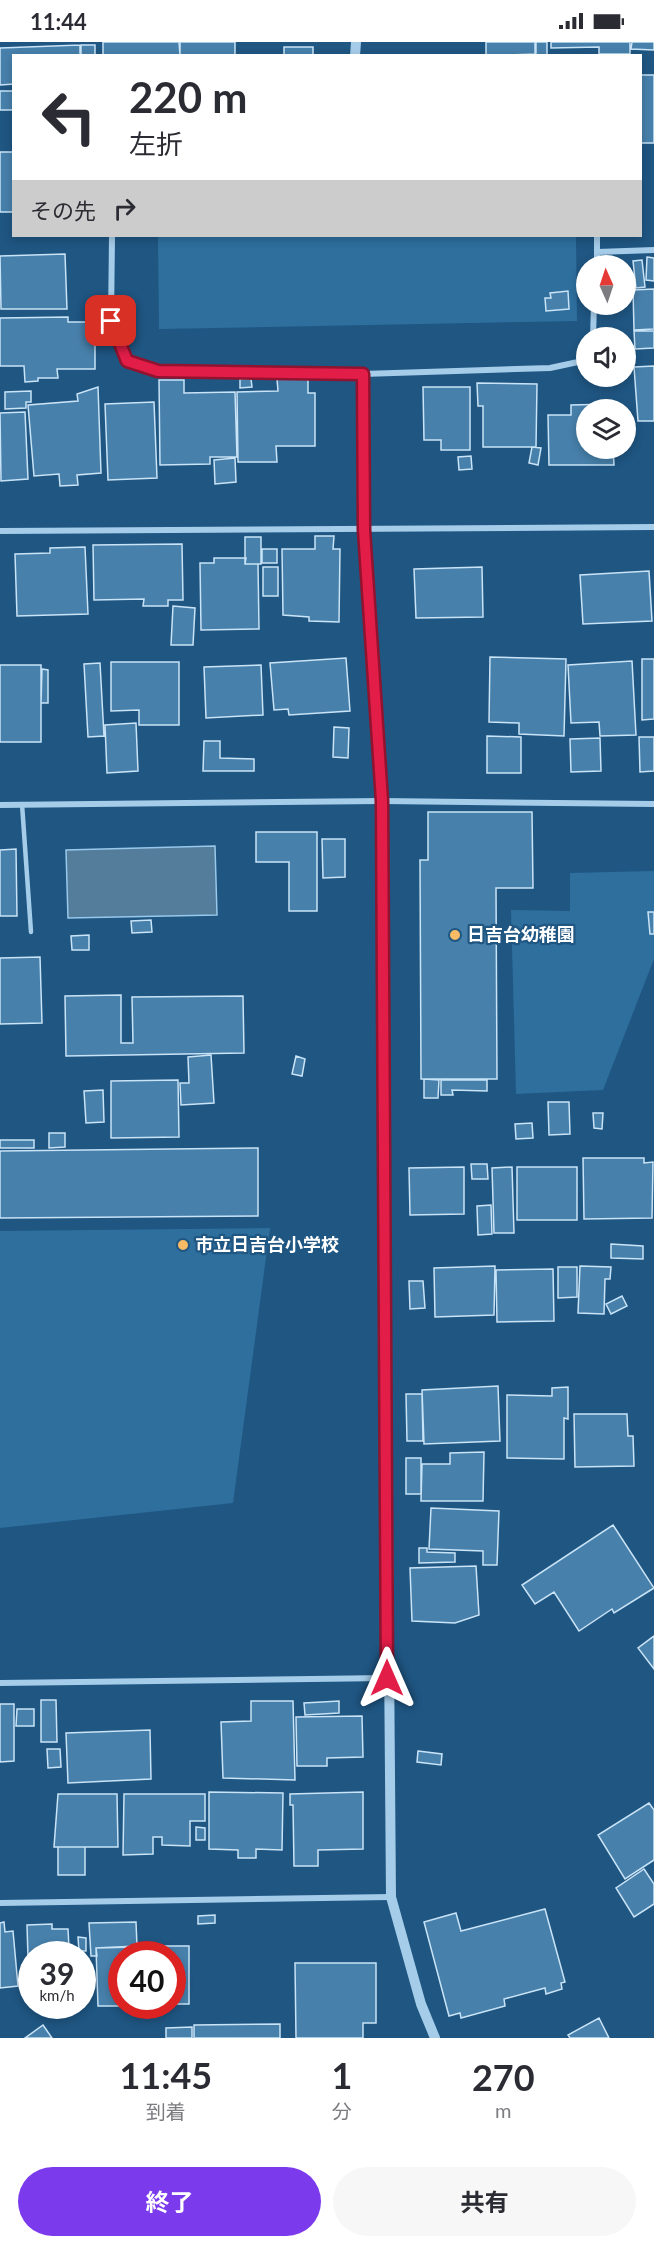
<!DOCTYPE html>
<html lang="ja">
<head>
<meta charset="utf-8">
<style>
  :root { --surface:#fff; --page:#f7f7f7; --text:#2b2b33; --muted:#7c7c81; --accent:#7c3aed }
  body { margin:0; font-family:Lato,"Noto Sans JP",sans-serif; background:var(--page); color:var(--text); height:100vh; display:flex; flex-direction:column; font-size:22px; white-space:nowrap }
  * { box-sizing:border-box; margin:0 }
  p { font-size:20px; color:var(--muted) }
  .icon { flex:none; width:33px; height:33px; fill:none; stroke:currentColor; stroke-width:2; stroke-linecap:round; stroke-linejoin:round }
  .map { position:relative; height:1996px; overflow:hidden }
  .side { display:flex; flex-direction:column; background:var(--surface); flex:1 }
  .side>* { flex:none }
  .hud { position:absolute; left:12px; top:12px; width:630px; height:183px; border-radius:0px; box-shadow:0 3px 9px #0003; background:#fff; color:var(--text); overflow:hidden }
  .needle { width:39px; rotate:357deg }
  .buttons { position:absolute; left:576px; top:213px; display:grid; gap:12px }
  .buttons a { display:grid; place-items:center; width:60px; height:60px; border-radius:50%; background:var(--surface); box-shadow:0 3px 9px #0003; font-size:30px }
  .speed { position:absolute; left:18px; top:1899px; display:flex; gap:12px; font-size:30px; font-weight:700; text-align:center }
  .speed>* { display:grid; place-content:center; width:78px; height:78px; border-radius:50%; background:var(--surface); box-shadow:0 3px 9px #0003; line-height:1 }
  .speed small { font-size:15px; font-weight:400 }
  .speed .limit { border:9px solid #d22; background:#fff; color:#111 }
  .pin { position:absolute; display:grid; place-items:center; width:51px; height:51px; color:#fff; margin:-26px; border-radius:12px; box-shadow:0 3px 9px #0006 }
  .me { position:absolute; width:66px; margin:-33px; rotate:0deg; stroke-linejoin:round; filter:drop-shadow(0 0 4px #0008) }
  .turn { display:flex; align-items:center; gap:21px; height:126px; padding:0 18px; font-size:27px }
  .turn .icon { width:78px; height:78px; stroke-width:2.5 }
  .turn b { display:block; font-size:42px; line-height:51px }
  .then { display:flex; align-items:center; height:57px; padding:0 18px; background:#0003; gap:12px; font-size:22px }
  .eta { display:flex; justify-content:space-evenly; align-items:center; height:102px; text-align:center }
  .eta b { font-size:36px; font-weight:700; line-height:42px }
  .button { display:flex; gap:12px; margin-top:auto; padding:12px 18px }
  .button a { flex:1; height:69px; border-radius:36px; background:var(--accent); color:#fff; font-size:24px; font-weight:700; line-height:69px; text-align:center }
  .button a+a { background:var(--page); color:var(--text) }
  .status { display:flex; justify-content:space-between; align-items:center; height:42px; padding:0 30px; background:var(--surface); direction:ltr }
  .status svg { height:16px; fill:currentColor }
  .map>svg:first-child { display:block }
  .green { fill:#2e6f9e }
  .water { fill:#547c9b; stroke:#98c8ea; stroke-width:1.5 }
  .building { fill:#4780ab; stroke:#c9e3f7; stroke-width:1.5 }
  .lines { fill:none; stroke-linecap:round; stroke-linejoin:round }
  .service { stroke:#a5cce9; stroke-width:4.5 }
  .minor { stroke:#a5cce9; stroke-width:6 }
  .tertiary { stroke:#a5cce9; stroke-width:10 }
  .route-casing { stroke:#92132f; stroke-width:15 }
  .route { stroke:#e11d48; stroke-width:10 }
  .poi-dot { fill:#f7bb65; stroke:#1f5682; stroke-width:2 }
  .labels { text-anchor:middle; stroke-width:4.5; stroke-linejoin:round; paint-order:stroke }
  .poi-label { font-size:18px; font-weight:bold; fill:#fff; stroke:#1f5682; text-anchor:start }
</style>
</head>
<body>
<div class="status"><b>11:44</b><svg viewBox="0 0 49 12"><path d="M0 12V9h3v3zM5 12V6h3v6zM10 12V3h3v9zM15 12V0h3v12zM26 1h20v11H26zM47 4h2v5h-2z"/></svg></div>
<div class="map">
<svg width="654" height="1996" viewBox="0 0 654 1996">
  <rect width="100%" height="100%" fill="#1f5682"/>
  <!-- green -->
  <path class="green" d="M158 194H576L577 279 159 287Z
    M654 829V917L603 1048 516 1052 511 868 570 869V831Z
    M270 1186 233 1461 0 1486V1189Z"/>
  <!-- water -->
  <path class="water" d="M215 804 217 873 68 876 66 808Z"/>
  <!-- building -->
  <path class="building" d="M103 0H179L180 14H103Z
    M180 0H235V14H180Z
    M486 0H535V12L486 14Z
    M536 0H547V14H536Z
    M551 0H630V12H599V5L551 6Z
    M632 0H654V8L631 7Z
    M80 3V14H14V42L0 43V6Z
    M81 3H95V14H81Z
    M284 5H313V14H284Z
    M640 33H654V101H640Z
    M0 49H13V68H0Z
    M0 110H14V170H0Z
    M65 212 67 267H1L0 214Z
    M647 215 654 216V239L646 238Z
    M642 218 645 245 636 246 633 219Z
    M654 247V287L634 288 633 248Z
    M568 249 569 267 546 269 545 256H551L550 251Z
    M68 275V280H95V327H57L58 336H38V339L25 340 24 324H0V276Z
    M634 289H654V306L635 307Z
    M654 324V379H638L634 325Z
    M240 337H251L252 345 240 346Z
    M277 337H308V351H315V404H276L277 420H238L237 350 278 349Z
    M159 338H184V351L235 350 237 415H210V422L160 423Z
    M477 341 537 342 536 405H483V364H478Z
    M98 345 101 431 77 433 78 443 60 444 59 432 34 434 28 363 78 359 77 352Z
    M423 345H470V408H441V398H424Z
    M31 349V360H26V366L5 367V350Z
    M154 360 157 436 108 438 105 362Z
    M613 362V368H586V406H613L614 423H549L548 373H571V363Z
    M25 370 28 437 1 439 0 371Z
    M532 405 541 406 538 423 529 421Z
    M471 414 472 427 459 428 458 415Z
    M235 416 236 440 215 442 214 418Z
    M315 494H334L333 507H340L339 580 309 579V575L283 573 282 507H315Z
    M245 495H261V522H245Z
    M182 502 183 558H168V564H143L144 557 94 558 93 503Z
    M85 505 88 572 17 574 15 512 50 511V506Z
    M262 507H277V521H262Z
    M214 516H246L245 522H258L259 587 201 588 200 521H214Z
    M263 525H278V554H263Z
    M482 525 483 575 416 576 414 527Z
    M649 529 652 579 583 582 580 533Z
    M173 564 195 566 193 603H171Z
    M490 615 566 617 564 694 519 692V681L489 680Z
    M346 616 350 669 289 673 288 667 274 668 270 621Z
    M642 617H654V677L642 678Z
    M632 619 636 693 600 694 599 680 571 681 568 623Z
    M111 620H179V683H139V668L111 669Z
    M100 621 104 694 88 695 84 622Z
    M0 623H41V700H0Z
    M261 623 263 673 206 676 204 625Z
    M42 627 48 628V661H41Z
    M136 681 138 729 107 731 105 683Z
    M334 685 349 686 348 716 333 715Z
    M487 694 521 695V731H487Z
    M639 695H654V729L640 730Z
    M600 696 601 729 571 730 570 697Z
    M204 699H220V716L254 717V729H203Z
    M428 770H532L533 846H496L497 1037H421L420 818H428Z
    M256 790H317V869H289V820H256Z
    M322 797H345V835L323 836Z
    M16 807 17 874H0V808Z
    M648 870H654V892H650Z
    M151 878 152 890 132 891 131 879Z
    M89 893V908H72L71 894Z
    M40 915 42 981 0 982V916Z
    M121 953V1001H133L132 955 243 954 244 1011 66 1014 65 954Z
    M211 1013 214 1061 181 1063 180 1041H189L188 1015Z
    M296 1014 305 1017 302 1034 292 1032Z
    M424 1037 439 1038 438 1056H424Z
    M178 1038 179 1095 111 1096V1039Z
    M441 1038H487V1049L452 1048 453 1053H441Z
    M103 1048 104 1080 86 1081 84 1049Z
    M548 1060H569L570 1092 549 1093Z
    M593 1071H603L602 1087 594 1086Z
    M532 1081 533 1096 516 1097 515 1082Z
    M49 1091H65V1105L49 1106Z
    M0 1098H34V1106H0Z
    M258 1106V1174L0 1176V1109Z
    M583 1116H644V1121L653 1120 652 1176 584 1177Z
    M471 1122H487L488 1137H472Z
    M464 1125V1172L410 1173 409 1126Z
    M512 1125 514 1191H494L492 1126Z
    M517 1125H577V1178H517Z
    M491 1163 492 1192 478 1193 477 1164Z
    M611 1202 643 1204V1217L611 1216Z
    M495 1224 494 1273 435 1275 434 1226Z
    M580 1224 611 1225 610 1237H605L604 1272 578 1271Z
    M558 1225H577V1255L558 1256Z
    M553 1227 554 1279 497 1280 496 1228Z
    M409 1239H423L425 1266 410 1267Z
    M622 1254 627 1264 611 1272 606 1262Z
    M498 1344 500 1399 424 1402 422 1348Z
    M568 1345V1377L564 1376V1417L507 1416V1353L552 1354V1346Z
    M406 1352H422L423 1399H407Z
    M574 1372H627L628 1394H633L634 1424 575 1425Z
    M484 1410 483 1459H421L422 1422H450V1411Z
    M406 1416H421V1452H406Z
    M431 1466 499 1469 497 1523H483V1509L429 1507Z
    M613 1483 654 1546 614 1571 612 1567 579 1589 554 1550 535 1562 522 1543Z
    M419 1506H427V1510L455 1511V1520L419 1521Z
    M476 1524 479 1573 455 1581 412 1579 410 1526Z
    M654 1594V1627L638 1606Z
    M41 1658H56L57 1700H41Z
    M251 1659H293L295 1738 223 1736 221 1680 251 1679Z
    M339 1659V1671L305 1673 304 1661Z
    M0 1662H14V1719L0 1720Z
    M17 1667H34V1684H16Z
    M362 1674 363 1715 327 1716V1724H297L296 1675Z
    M150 1688 151 1737 68 1741 66 1691Z
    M47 1707H60L61 1725 48 1726Z
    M418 1709 442 1712 441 1723 417 1720Z
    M209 1750 283 1751 282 1808 256 1807V1816H238V1808L209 1807Z
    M363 1750V1807L318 1808V1824H294L293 1763H290V1752Z
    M58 1752H117L118 1805H54Z
    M124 1752H205V1779H190V1804L162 1803V1795H153V1812L123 1813Z
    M649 1761 654 1768V1818L625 1837 598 1793Z
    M196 1785 205 1786V1798H196Z
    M58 1805H85V1833H58Z
    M644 1827 654 1842V1862L634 1875 616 1846Z
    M545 1867 565 1940 561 1941 562 1947 546 1952 545 1946 504 1957 505 1964 461 1976 460 1971 449 1974 424 1880 456 1871 461 1889Z
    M215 1873V1881L198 1882V1874Z
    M4 1880 5 1890 13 1889 18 1944 0 1946V1881Z
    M136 1880 137 1904 96 1906 97 1914H91L89 1881Z
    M52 1882V1887H68L69 1906 75 1905V1912H32V1948H29L27 1883Z
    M78 1895 86 1896V1909H79Z
    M147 1904H189V1962H172V1912H147Z
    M137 1905V1912H122V1964H139H98L96 1906Z
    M295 1921H376V1981H363V1996H296Z
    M599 1976 609 1996H570L568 1993Z
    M280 1982V1996H194V1983Z
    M43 1983 52 1996H25Z
    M192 1985V1996H166V1986Z"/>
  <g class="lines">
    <!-- service -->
    <path class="service" d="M22 762 31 890"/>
    <!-- minor -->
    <path class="minor" d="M112 194 111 279 127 319 158 329 363 332 550 326 578 320 586 306
      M597 210 654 208
      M597 224V194
      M593 296 594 262
      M0 489 654 485
      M0 763 382 759 654 762
      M0 1641 387 1636
      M0 1861 391 1855"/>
    <!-- tertiary -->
    <path class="tertiary" d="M355 14 356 0
      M363 332 364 488 382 759 391 1855 421 1962 435 1996"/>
  </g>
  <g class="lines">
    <!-- route casing -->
    <g class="route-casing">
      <path id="route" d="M111 279 127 319 158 329 363 332 364 488 382 759 387 1636"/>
    </g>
    <!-- route -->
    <use href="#route" class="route"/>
  </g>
  <!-- markers -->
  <g class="poi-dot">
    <circle cx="455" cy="893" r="6"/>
    <circle cx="183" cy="1203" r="6"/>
  </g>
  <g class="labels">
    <!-- poi labels -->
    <g class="poi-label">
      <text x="467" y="899">日吉台幼稚園</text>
      <text x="195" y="1209">市立日吉台小学校</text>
    </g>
  </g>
</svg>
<div class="buttons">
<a><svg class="needle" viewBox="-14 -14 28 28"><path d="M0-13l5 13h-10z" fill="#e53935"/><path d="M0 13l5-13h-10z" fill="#7c7c81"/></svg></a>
<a><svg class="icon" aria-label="sound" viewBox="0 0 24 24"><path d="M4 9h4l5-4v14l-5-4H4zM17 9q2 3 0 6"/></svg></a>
<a><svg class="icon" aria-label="layers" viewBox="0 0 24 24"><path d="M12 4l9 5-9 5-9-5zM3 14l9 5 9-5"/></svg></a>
</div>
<div class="speed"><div>39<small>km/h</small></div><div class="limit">40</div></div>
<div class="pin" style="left:111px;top:279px;background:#d93025"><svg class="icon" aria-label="arrive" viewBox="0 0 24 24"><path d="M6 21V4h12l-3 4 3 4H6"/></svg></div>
<svg class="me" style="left:387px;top:1636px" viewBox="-20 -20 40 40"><path d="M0-17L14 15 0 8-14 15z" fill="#e11d48" stroke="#fff" stroke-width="4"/></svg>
<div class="hud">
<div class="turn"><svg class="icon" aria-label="left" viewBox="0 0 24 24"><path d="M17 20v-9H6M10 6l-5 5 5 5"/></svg><div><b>220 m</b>左折</div></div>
<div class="then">その先<svg class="icon" aria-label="right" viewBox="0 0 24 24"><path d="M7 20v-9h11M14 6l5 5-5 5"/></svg></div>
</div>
</div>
<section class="side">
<div class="eta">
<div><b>11:45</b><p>到着</p></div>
<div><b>1</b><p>分</p></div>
<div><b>270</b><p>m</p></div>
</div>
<div class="button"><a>終了</a><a>共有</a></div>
</section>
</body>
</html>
